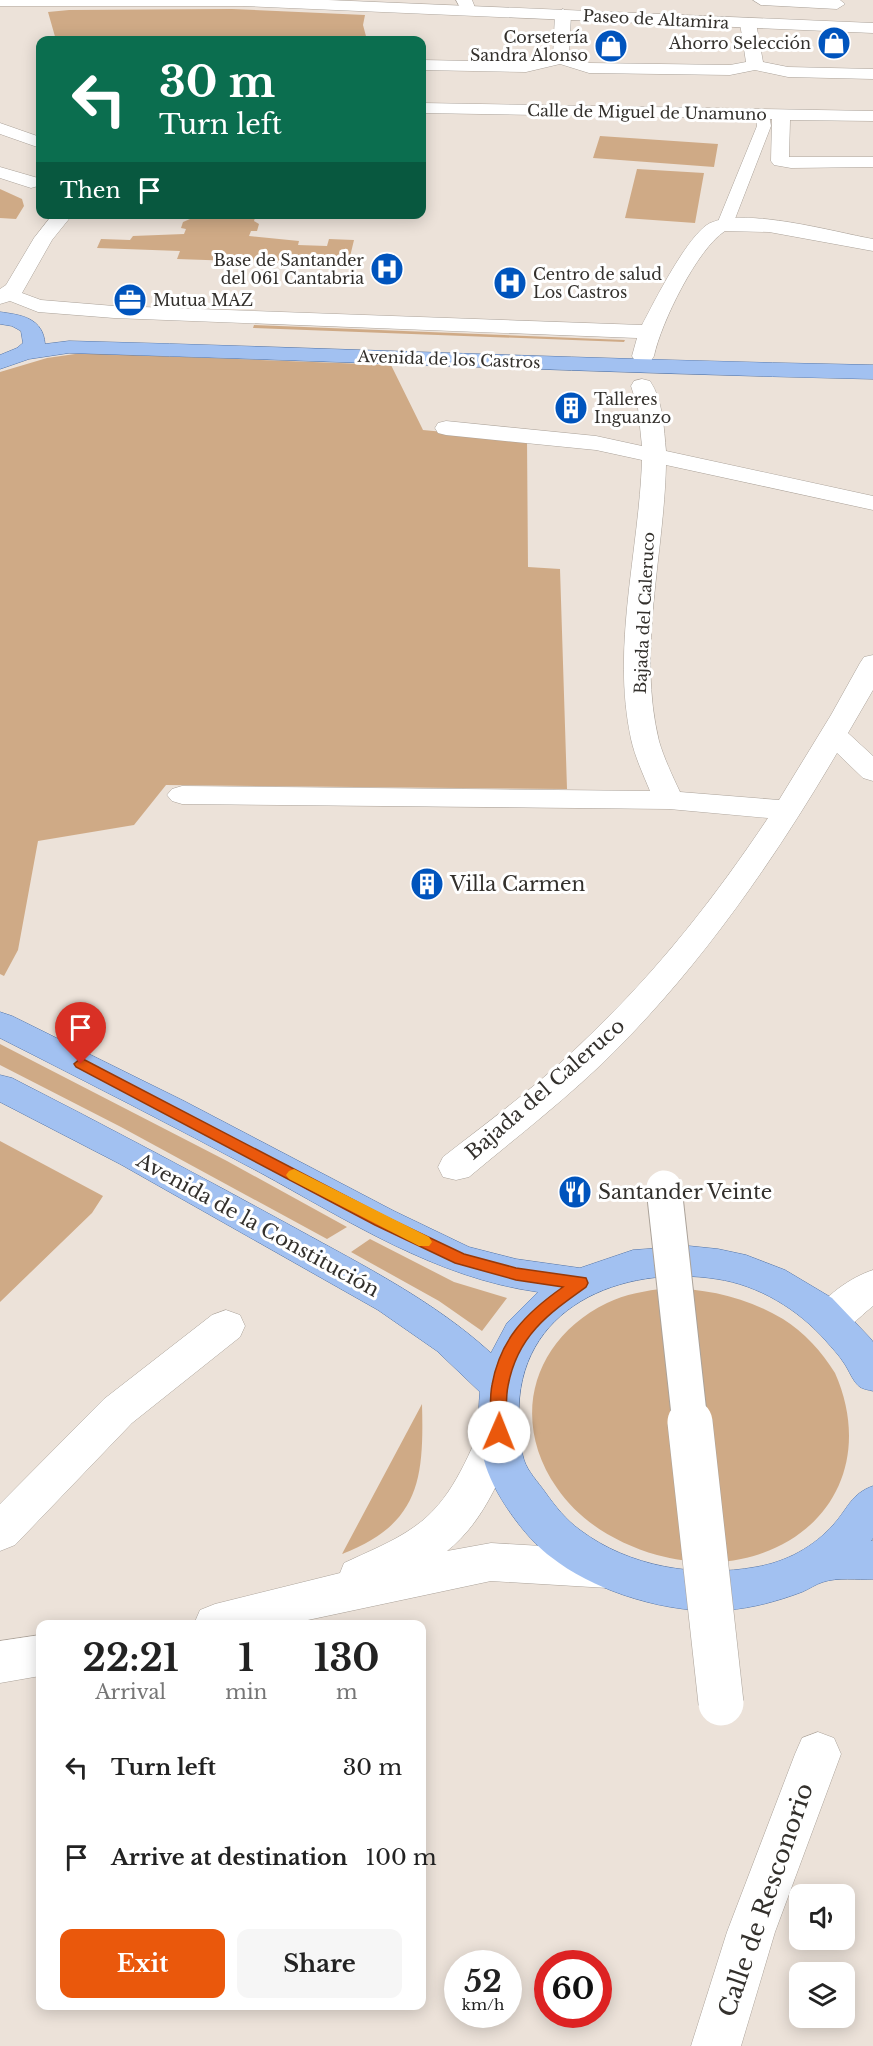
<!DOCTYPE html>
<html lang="en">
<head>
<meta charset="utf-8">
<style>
  :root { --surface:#fff; --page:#f6f6f6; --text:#222; --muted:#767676; --accent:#ea580c }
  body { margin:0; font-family:"Libre Baskerville",serif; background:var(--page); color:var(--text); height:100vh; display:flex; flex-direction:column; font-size:22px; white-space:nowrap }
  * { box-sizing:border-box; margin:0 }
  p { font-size:20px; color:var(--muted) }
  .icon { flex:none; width:33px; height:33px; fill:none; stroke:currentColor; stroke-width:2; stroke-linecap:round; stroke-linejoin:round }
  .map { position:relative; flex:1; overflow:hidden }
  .details { position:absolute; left:36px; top:1620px; width:390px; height:390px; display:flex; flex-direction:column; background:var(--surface); border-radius:12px; box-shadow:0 3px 15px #0003 }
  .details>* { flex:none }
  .top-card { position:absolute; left:36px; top:36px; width:390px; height:183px; border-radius:12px; box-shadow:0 3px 15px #0003; background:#0b6e4f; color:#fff; overflow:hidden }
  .tools { position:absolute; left:789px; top:1884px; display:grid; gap:12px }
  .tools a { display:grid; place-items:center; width:66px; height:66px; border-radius:12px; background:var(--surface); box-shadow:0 3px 15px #0003; font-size:30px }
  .speed { position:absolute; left:444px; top:1950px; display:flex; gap:12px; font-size:30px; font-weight:700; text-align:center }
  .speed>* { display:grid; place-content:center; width:78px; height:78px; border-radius:50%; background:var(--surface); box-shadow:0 3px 15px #0003; line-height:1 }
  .speed small { font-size:15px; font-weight:400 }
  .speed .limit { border:9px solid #d22; background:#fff; color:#111 }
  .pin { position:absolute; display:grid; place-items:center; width:51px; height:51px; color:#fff; margin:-62px -26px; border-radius:50% 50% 50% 0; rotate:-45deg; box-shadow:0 0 6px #0007 }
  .pin .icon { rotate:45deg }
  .me { position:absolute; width:66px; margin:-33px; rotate:1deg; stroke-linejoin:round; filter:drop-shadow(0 0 4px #0008) }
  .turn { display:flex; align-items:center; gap:21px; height:126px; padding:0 24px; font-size:27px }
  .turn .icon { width:78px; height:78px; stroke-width:2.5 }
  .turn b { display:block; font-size:42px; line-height:51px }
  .then { display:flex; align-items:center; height:57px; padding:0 24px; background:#0003; gap:12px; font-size:22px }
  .eta { display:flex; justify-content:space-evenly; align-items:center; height:102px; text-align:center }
  .eta b { font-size:36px; font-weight:800; line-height:42px }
  .action { display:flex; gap:12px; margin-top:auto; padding:12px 24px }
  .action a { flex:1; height:69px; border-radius:12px; background:var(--accent); color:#fff; font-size:24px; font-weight:800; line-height:69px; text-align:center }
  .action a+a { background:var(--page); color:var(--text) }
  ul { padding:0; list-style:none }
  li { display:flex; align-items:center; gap:18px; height:90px; padding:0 24px }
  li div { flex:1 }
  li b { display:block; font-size:22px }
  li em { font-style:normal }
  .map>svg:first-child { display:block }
  .green { fill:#cfaa86 }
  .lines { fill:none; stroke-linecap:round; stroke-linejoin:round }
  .pedestrian-casing { stroke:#aba299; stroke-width:1 }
  .minor-casing { stroke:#aba299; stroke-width:1 }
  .secondary-casing { stroke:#aba299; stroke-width:1 }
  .primary-casing { stroke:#5374a6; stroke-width:1 }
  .pedestrian { fill:#fff; fill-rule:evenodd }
  .minor { fill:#fff; fill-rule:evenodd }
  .secondary { fill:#fff; fill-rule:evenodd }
  .primary { fill:#a2c1f1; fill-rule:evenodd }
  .minor-bridge-far1-casing { stroke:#aba299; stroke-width:37; stroke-linecap:butt }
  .minor-bridge-casing { stroke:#aba299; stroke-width:46; stroke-linecap:butt }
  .minor-bridge-far1 { stroke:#fff; stroke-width:35 }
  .minor-bridge { stroke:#fff; stroke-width:45 }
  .route { fill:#ea580c; stroke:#983908; stroke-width:1.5 }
  .slow { fill:#f59e0b }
  .labels { text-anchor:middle; stroke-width:6; stroke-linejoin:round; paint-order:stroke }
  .far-street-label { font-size:16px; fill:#33302c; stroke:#fff }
  .far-poi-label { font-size:16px; fill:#33302c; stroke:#fff; text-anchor:end }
  .poi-label { font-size:20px; fill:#33302c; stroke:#fff; text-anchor:start }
  .street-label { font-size:20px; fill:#33302c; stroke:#fff }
  .near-street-label { font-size:24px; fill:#33302c; stroke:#fff }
</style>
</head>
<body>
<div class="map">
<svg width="873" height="2046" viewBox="0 0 873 2046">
  <rect width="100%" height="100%" fill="#ece2d9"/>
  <!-- green -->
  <path class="green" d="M232 9 365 15 363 25 367 40H56L48 12 69 10Z
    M600 136 718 144 714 167 593 158Z
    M637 169 704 173 695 223 625 218Z
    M0 189 22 199 24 206 16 219 0 218Z
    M192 215H275H256L254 221 259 224 257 231H251L249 236 299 241 298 245 327 246 329 239 354 240 348 265 177 259 180 251 97 248 101 239 130 240 133 236 184 234 186 229 181 228 183 222 190 219Z
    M254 325 625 340 624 342 253 328Z
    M82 353 391 365 423 430 527 440 528 567 560 569 567 789 166 785 134 825 38 841 18 950 4 976 0 974V372L47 358Z
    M0 1044 227 1161 347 1227 327 1239 121 1127 0 1065Z
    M0 1141 103 1196 92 1213 0 1302Z
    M370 1239 454 1282 507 1298 482 1331 439 1301 351 1252Z
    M666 1288C708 1289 746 1297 783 1319 804 1332 822 1352 835 1373 873 1459 831 1540 741 1559 714 1565 683 1562 657 1555 618 1544 580 1522 557 1488 509 1419 533 1339 607 1303 625 1294 646 1291 666 1288Z
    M422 1404C424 1479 420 1524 342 1554Z"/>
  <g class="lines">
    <!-- pedestrian casing -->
    <g class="pedestrian-casing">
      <path id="pedestrian" d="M762 110 769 114 771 126 733 224 725 229 719 227 717 224 757 126 755 114Z"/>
    </g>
    <!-- minor casing -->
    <g class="minor-casing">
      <path id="minor" d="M456 0H472L476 10 468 15 463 13Z
        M753 0H840L845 4 837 9 761 5Z
        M563 9 571 14 569 56 590 63 730 65 746 62 740 23 748 18 756 23 763 62 788 67 873 69V79L788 77 755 70 730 75 589 73 560 64 526 72 422 70V60L526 62 553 56 555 14Z
        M422 103 873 111V121L790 120 789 157H873V167L791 168 774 165 771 161 772 119 422 113Z
        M0 123 40 137V148L0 134Z
        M0 167 38 178 40 182 38 186 31 188 0 178Z
        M53 214H73L52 240 22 293 41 300 114 306 642 325C654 302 688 234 710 223 746 207 834 232 873 239V251L769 232 725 231C697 249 661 323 654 356L651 361 643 362 635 361 632 356 637 338 114 318 38 312 10 301 0 304V289L6 285 34 238Z
        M642 379 650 381C663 400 664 429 666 451L873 496V510L666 465C664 556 637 650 659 741 664 758 672 775 680 792L779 800 831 715 860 663 864 657 873 655V690L848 733 873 756V781L863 778 837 753C774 860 702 964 614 1052 569 1097 518 1136 469 1177L456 1180 443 1177 438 1167 443 1157C493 1118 545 1080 590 1035 658 970 716 896 768 818L669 809 182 804 172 801 167 795 172 789 182 786 650 791C643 774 635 757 631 739 611 647 639 552 642 460L596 450 446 435 438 433 435 428 438 423 446 421 596 436 642 446 638 408 631 386 634 381Z
        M873 1270V1306C853 1322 844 1338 818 1329L812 1318C822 1297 851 1277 873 1270Z
        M226 1310 240 1315 245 1326 240 1337 132 1423 15 1545 0 1551V1504L104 1399 212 1315Z
        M499 1415 513 1420 519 1432C502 1475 484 1522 447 1551L491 1543 608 1550 623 1555 629 1569 623 1583 608 1588 491 1581 289 1624H194L200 1610 215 1604 340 1573 344 1563C367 1552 393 1542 414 1527 452 1501 466 1459 485 1420Z
        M40 1635V1676L0 1683V1641Z
        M818 1732 834 1738 841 1754 775 1932 741 2046H691L727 1932 795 1754 802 1738Z"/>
    </g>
    <!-- secondary casing -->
    <g class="secondary-casing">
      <path id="secondary" d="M0 0H328L873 23V33L243 6H0Z"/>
    </g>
    <!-- primary casing -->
    <g class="primary-casing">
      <path id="primary" d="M0 312C22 315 43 318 45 344L69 341C337 348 605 360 873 365V379C605 373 337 361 69 353L29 359 0 369V355L17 348 23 343 21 331 12 326 0 324Z
        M0 1012 12 1016 184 1101 394 1211 469 1247 516 1259 580 1268 633 1250 689 1246 718 1249 746 1255 785 1270 832 1298 871 1339 873 1342V1391C869 1390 863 1389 860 1387 853 1382 849 1370 844 1363 839 1355 832 1348 826 1341 798 1309 758 1285 717 1279 622 1264 515 1307 519 1418 520 1431 520 1447 524 1460 528 1472 538 1482 545 1492 555 1506 566 1520 580 1530 629 1567 697 1578 756 1567 786 1562 814 1547 834 1524 849 1507 851 1494 873 1486V1538L871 1541H873V1579C858 1580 837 1577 823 1582 816 1584 809 1589 802 1592 778 1601 753 1608 727 1610 671 1615 595 1592 551 1557 525 1538 492 1492 484 1460 478 1439 478 1414 480 1392L437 1351 378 1310 120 1164 0 1102V1075L12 1078C108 1127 202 1177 297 1229 364 1266 434 1301 491 1353L507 1323 538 1292C436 1278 347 1220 259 1172 173 1126 87 1082 0 1038Z"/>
    </g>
    <!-- pedestrian -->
    <use href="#pedestrian" class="pedestrian"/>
    <!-- minor -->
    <use href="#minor" class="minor"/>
    <!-- secondary -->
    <use href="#secondary" class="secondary"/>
    <!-- primary -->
    <use href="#primary" class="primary"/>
    <!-- minor-bridge-far1 casing -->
    <g class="minor-bridge-far1-casing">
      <path id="minor-bridge-far1" d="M664 1188 690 1423"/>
    </g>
    <!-- minor-bridge casing -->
    <g class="minor-bridge-casing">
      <path id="minor-bridge" d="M690 1422 721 1703"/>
    </g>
    <!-- minor-bridge-far1 -->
    <use href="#minor-bridge-far1" class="minor-bridge-far1"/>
    <!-- minor-bridge -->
    <use href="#minor-bridge" class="minor-bridge"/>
  </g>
  <!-- route -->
  <path class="route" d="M81 1058 386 1217 464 1254 516 1268 586 1278 588 1283 586 1287C548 1314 517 1336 508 1386 505 1400 507 1417 507 1432L505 1437 499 1439 493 1437 491 1432C491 1417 489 1400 492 1385 500 1339 526 1313 563 1287L516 1280 455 1263 375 1225 76 1067 74 1064Z"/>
  <!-- slow -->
  <path class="slow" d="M294 1169 429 1237 432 1242 429 1246H419L289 1179 286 1175 289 1171Z"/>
  <!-- icons -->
  <defs>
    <g id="shop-disc" transform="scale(1.725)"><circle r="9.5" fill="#0054bd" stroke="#fff"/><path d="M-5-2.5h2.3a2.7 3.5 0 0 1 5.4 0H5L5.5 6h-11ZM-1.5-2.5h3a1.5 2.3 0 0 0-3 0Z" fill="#fff"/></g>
    <g id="hospital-disc" transform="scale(1.725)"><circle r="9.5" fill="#0054bd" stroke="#fff"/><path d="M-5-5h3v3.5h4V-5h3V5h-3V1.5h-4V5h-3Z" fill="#fff"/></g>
    <g id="office-disc" transform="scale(1.725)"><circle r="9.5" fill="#0054bd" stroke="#fff"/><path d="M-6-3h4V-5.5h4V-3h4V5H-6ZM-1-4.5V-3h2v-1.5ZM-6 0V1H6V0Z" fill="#fff"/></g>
    <g id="building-disc" transform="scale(1.725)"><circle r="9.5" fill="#0054bd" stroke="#fff"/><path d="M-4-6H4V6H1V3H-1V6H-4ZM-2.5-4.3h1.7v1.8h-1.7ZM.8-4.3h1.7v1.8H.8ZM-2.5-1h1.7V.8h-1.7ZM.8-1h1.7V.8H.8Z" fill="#fff"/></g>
    <g id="restaurant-disc" transform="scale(1.725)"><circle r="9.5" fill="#0054bd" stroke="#fff"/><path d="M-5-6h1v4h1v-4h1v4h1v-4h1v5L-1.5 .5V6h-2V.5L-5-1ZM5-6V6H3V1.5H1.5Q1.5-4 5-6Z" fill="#fff"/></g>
  </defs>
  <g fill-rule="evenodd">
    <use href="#shop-disc" x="834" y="43"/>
    <use href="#shop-disc" x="611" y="46"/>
    <use href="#hospital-disc" x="387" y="269"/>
    <use href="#hospital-disc" x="510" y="283"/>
    <use href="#office-disc" x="130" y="300"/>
    <use href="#building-disc" x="571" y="408"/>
    <use href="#building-disc" x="427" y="884"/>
    <use href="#restaurant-disc" x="575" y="1192"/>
  </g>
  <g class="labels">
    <!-- far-street labels -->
    <g class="far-street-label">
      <text transform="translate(656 19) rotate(3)" y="6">Paseo de Altamira</text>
      <text transform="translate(647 112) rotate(1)" y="6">Calle de Miguel de Unamuno</text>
      <text transform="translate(449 359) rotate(2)" y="6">Avenida de los Castros</text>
      <text transform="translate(644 613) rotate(-87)" y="6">Bajada del Caleruco</text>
    </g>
    <!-- far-poi labels -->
    <g class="far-poi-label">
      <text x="588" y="43">Corsetería<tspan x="588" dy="18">Sandra Alonso</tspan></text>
      <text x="811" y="49">Ahorro Selección</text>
      <text x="364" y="266">Base de Santander<tspan x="364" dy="18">del 061 Cantabria</tspan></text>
      <text x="533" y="280" text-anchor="start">Centro de salud<tspan x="533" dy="18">Los Castros</tspan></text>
      <text x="153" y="306" text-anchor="start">Mutua MAZ</text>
      <text x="594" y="405" text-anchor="start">Talleres<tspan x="594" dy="18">Inguanzo</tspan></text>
    </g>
    <!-- poi labels -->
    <g class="poi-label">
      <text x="450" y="891">Villa Carmen</text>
      <text x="598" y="1199">Santander Veinte</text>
    </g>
    <!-- street labels -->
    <g class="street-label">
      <text transform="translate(545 1089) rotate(-41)" y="7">Bajada del Caleruco</text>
      <text transform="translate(258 1225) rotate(29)" y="7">Avenida de la Constitución</text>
    </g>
    <!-- near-street labels -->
    <g class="near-street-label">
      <text transform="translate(766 1900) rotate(-71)" y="8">Calle de Resconorio</text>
    </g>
  </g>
</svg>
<div class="tools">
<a><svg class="icon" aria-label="sound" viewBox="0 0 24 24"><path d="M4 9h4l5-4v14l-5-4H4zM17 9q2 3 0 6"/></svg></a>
<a><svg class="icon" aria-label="layers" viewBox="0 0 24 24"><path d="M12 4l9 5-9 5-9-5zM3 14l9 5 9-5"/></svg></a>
</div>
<div class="speed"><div>52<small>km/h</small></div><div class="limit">60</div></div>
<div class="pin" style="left:81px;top:1064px;background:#d93025"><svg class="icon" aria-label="arrive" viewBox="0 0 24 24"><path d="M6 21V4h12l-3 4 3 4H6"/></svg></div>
<svg class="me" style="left:499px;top:1432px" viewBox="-20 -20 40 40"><circle r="19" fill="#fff"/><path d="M0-13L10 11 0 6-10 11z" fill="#ea580c"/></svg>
<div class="top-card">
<div class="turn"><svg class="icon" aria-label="left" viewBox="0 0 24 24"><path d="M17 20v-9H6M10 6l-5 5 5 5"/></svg><div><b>30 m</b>Turn left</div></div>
<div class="then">Then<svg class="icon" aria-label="arrive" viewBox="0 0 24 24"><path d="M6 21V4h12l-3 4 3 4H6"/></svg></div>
</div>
<section class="details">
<div class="eta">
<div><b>22:21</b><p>Arrival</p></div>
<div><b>1</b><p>min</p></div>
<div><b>130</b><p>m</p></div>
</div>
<ul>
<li><svg class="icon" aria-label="left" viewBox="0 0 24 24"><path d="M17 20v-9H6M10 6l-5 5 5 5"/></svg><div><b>Turn left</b></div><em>30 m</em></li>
<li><svg class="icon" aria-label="arrive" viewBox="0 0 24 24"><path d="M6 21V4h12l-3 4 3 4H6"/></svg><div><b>Arrive at destination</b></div><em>100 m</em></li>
</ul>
<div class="action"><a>Exit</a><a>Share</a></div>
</section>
</div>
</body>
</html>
